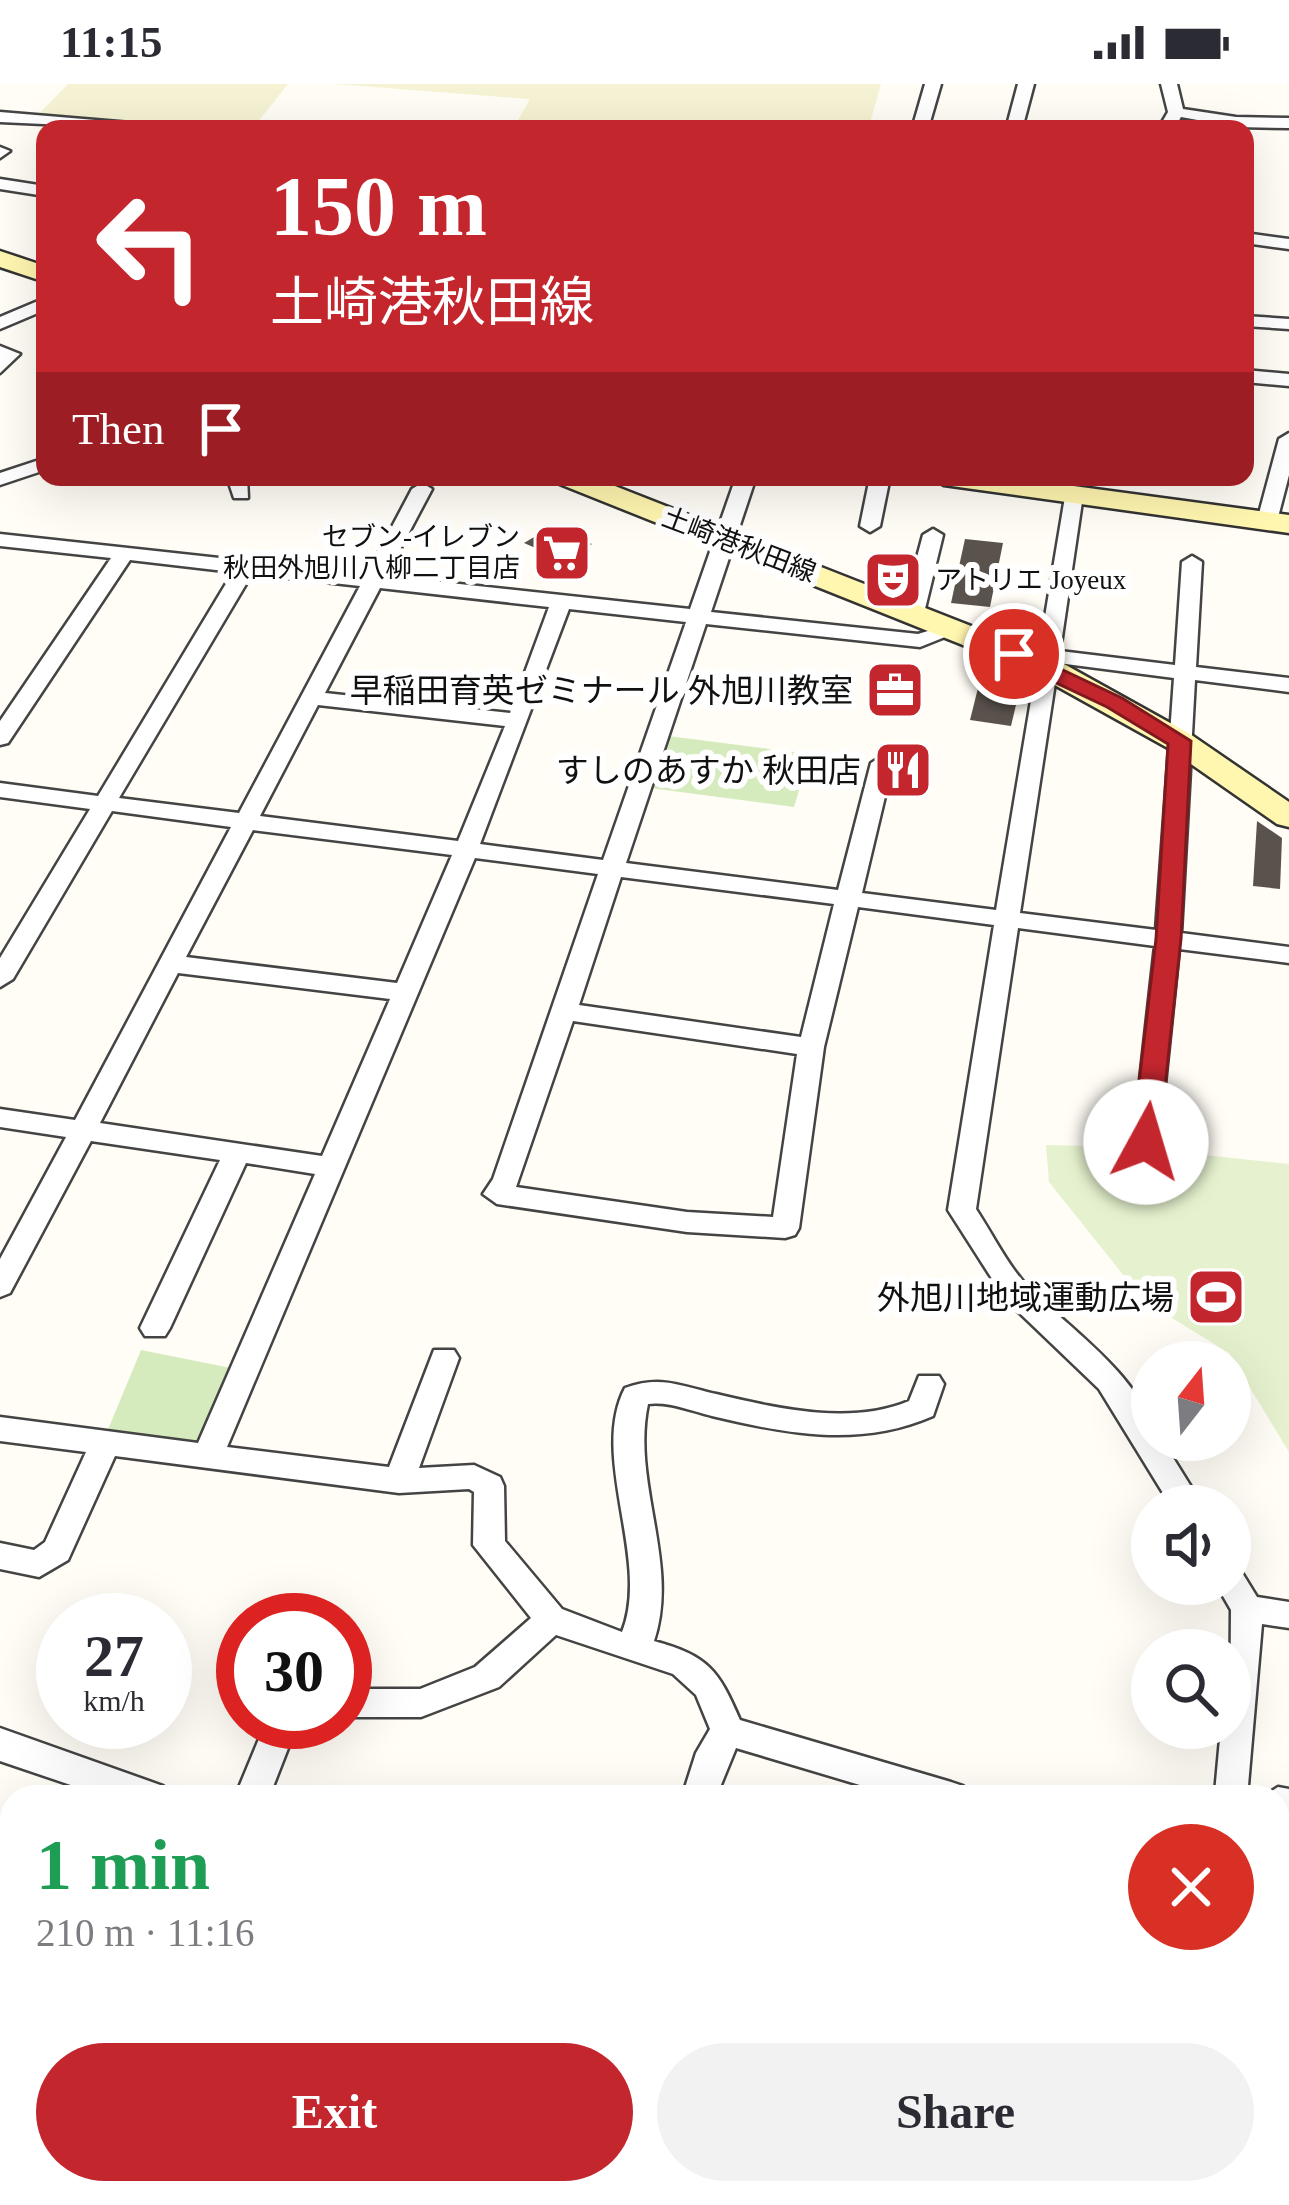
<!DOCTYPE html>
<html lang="en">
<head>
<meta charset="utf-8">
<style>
  :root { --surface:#fff; --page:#f2f2f3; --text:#2b2b33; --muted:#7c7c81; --accent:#c4262e }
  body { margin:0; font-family:"Times New Roman","Noto Sans JP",serif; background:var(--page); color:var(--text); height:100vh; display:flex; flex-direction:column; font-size:45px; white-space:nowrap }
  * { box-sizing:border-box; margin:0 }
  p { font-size:39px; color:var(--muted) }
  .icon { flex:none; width:66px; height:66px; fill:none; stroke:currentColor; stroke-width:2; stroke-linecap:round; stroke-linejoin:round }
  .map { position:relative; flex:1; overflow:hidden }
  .panel { position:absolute; left:0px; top:1701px; width:1290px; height:420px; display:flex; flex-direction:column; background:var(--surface); border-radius:36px 36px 0 0; box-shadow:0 12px 48px #0002 }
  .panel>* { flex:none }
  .banner { position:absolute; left:36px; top:36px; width:1218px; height:366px; border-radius:24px; box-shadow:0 12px 48px #0002; background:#c4262e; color:#fff; overflow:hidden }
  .needle { width:78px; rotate:17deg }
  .fabs { position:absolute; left:1131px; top:1257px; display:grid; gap:24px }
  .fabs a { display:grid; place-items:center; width:120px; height:120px; border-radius:50%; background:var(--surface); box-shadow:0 12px 48px #0002; font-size:60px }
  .speed { position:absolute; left:36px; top:1509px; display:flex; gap:24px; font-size:60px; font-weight:700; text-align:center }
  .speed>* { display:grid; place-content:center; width:156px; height:156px; border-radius:50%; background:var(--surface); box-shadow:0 12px 48px #0002; line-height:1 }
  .speed small { font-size:30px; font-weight:400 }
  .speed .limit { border:18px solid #d22; background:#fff; color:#111 }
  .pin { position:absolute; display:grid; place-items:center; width:102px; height:102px; color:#fff; margin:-51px; border:6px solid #fff; border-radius:50%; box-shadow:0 3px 12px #0007 }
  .me { position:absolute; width:132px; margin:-66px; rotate:6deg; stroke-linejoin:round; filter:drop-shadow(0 0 9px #0008) }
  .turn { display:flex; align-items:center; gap:42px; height:252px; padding:0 36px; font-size:54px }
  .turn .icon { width:156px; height:156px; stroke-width:2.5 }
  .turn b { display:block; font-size:84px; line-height:102px }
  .then { display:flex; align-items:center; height:114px; padding:0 36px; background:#0003; gap:24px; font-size:45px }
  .round { display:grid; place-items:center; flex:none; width:126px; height:126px; border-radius:63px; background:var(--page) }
  .head { display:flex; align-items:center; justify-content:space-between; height:204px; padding:0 36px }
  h1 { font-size:72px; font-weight:700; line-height:90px; color:#1e9e55 }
  .primary-button { display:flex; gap:24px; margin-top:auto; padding:24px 36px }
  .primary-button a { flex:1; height:138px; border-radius:72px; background:var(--accent); color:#fff; font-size:48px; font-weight:700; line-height:138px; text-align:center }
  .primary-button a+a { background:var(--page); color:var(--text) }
  .status { display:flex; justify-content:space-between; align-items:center; height:84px; padding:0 60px; background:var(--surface); direction:ltr }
  .status svg { height:33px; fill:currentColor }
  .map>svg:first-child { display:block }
  .farmland { fill:#f6f3d4 }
  .green { fill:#d5ebbd }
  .pitch { fill:#e6f2cf }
  .building { fill:#5a524d }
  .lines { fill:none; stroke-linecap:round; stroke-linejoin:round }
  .street-casing { stroke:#444; stroke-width:5 }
  .secondary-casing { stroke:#333; stroke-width:5 }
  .street { fill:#fff; fill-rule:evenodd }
  .secondary { fill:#fff6b0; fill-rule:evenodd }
  .route { fill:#c4262e; stroke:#7f191e; stroke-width:3 }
  .labels { text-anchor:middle; stroke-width:12; stroke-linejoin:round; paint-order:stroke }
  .far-poi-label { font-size:27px; fill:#111; stroke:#fff; text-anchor:end }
  .far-street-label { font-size:27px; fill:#111; stroke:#fff }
  .poi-label { font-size:33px; fill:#111; stroke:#fff; text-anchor:end }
</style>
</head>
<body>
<div class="status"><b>11:15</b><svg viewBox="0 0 49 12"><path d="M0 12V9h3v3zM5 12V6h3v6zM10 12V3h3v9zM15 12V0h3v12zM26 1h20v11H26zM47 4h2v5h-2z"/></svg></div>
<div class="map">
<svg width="1289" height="2121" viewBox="0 0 1289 2121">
  <rect width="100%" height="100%" fill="#fffdf5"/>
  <!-- farmland -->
  <path class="farmland" d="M68 0H288L252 45 37 32Z
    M335 0H881L870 39 828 36 824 45H513L530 15Z"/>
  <!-- green -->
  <path class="green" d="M668 652 810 670 794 723 650 704Z
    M141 1266 231 1284 199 1360 107 1348Z"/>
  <!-- pitch -->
  <path class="pitch" d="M1046 1061 1128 1063 1289 1080V1368L1229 1269 1154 1223 1132 1202 1049 1098Z"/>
  <!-- building -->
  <path class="building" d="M551 443 592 460 565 477 524 459Z
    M965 455 1003 459 990 523 951 519Z
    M881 590 916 594 910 623 875 619Z
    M979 600 1020 604 1011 642 970 636Z
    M1257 737 1282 754 1280 805 1253 802Z"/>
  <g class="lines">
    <!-- street casing -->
    <g class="street-casing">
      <path id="street" d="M925 0H941L928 45H912Z
        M1018 0H1034L1022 45H1006Z
        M1161 0H1177L1183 25 1236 33 1289 34V44L1236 43 1181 33 1174 45H1158L1168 28Z
        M0 28 143 40 151 45 0 38Z
        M0 63 10 67 0 74Z
        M0 95 45 102V112L0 105Z
        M1245 149 1289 155V165L1245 159Z
        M45 214V226L0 245V233Z
        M1245 232 1289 235V245L1245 242Z
        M0 262 20 270 0 289Z
        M1245 286 1289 290V302L1245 298Z
        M1289 349V391L1277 437 1267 443 1260 441 1257 437 1279 355Z
        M45 374V386L0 401V389Z
        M227 393H247L248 414H234Z
        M736 393H756L711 528 918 550 954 539 965 545 920 563 706 540 626 779 838 806 871 679 882 672 893 679 862 809 996 826 1066 407 1083 411 1060 567 1175 581 1182 478 1192 472 1202 478 1196 583 1289 594V608L1195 596 1181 849 1289 863V879L1179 865 1159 1058 1146 1067 1133 1058 1155 862 1018 844 976 1125C993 1151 1008 1182 1029 1204 1066 1242 1152 1300 1152 1356H1162L1203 1422H1171L1099 1305 1005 1215 948 1126 994 841 858 823 824 963 799 1144 795 1151 785 1154 687 1148 497 1120 483 1110 493 1095 598 790 475 774 227 1363 389 1383 434 1266H454L459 1274 419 1384 474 1381 500 1393 504 1402 505 1457 562 1525 622 1548C651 1476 589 1373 625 1304 661 1291 680 1302 716 1310 777 1324 849 1342 909 1317L919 1292H939L944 1300 933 1332C860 1364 787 1350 712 1332 692 1327 668 1317 648 1320 631 1399 680 1479 654 1557 708 1572 718 1585 740 1636L951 1698 963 1702 968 1713H900L736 1664 716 1713H682L696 1669 710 1645 696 1611 673 1590 556 1551 499 1603 421 1633H345V1605H420L475 1583 531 1534 473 1461 474 1408 469 1405 399 1409 115 1372 68 1476 39 1493 0 1485V1459L34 1466 45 1458 86 1368 0 1357V1333L198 1359 315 1090 246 1079 170 1244 165 1252H145L140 1244 220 1076 91 1057 10 1209 0 1213V1175L66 1053 0 1043V1025L75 1036 231 743 112 727 13 895 0 903V874L90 725 0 713V699L98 712 233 488 130 476 8 659 0 661V637L111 474 0 462V450L367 490 412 405 422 399 432 405 386 492 690 525ZM252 490 360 502 239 729 119 714ZM380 504 549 523 510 629 325 609ZM569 525 686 538 603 776 480 760ZM1058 579 1174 594 1156 846 1020 829ZM318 621 505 642 458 757 260 732ZM253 746 452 771 397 899 186 873ZM621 793 834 820 801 953 579 921ZM178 889 390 915 322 1072 100 1039ZM573 937 797 970 773 1133 687 1128 516 1103Z
        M870 393H890L880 442 870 448 860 442Z
        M933 445 943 451 924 529 920 533H906L902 529 923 451Z
        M1230 1483 1241 1487 1257 1513 1289 1518V1544L1262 1540 1247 1713H1217L1215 1709 1221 1644H1230L1231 1526 1216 1500H1230Z
        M266 1638H307L292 1654 269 1713H235Z
        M0 1644 163 1702 168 1713H106L0 1677Z
        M1278 1703 1289 1705V1735L1278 1733V1713H1263Z
        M1288 2102 1289 2121H1269L1274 2109Z
        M442 2109H480L477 2121H439Z"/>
    </g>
    <!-- secondary casing -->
    <g class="secondary-casing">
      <path id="secondary" d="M0 167 45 182V198L0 183Z
        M553 393H592L1055 575 1190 650 1289 718V743L1277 740 1168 664 1033 589 557 399Z
        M930 393H1006L1289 431V449L944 401Z"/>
    </g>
    <!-- street -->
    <use href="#street" class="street"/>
    <!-- secondary -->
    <use href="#secondary" class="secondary"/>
  </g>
  <!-- route -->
  <path class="route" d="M1014 563 1122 614 1191 657 1181 855 1159 1058 1146 1068 1132 1058 1156 855 1168 660 1107 623 1006 575V565Z"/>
  <!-- icons -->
  <defs>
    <g id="supermarket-square" transform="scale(3)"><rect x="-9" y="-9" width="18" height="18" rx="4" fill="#c4262e" stroke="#fff"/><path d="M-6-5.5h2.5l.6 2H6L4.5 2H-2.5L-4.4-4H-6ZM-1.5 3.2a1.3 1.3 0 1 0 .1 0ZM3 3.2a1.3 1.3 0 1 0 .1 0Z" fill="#fff"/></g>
    <g id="theatre-square" transform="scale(3)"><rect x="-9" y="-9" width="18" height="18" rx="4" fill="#c4262e" stroke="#fff"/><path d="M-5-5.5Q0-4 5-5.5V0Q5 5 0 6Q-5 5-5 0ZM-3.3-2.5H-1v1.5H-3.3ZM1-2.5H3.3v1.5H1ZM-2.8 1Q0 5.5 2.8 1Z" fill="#fff"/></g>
    <g id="office-square" transform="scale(3)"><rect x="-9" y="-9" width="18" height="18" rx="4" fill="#c4262e" stroke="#fff"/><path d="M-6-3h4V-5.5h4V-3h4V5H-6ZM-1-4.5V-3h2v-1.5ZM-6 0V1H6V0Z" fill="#fff"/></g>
    <g id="restaurant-square" transform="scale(3)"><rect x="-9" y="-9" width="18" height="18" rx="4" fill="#c4262e" stroke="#fff"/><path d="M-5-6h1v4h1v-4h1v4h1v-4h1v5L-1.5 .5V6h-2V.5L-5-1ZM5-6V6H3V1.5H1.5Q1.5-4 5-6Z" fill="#fff"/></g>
    <g id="stadium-square" transform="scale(3)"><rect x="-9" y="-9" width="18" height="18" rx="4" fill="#c4262e" stroke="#fff"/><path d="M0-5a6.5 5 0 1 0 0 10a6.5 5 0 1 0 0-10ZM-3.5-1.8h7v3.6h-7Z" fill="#fff"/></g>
  </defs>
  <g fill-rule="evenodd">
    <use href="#supermarket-square" x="562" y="469"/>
    <use href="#theatre-square" x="893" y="496"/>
    <use href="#office-square" x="895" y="606"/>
    <use href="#restaurant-square" x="903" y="686"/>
    <use href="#stadium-square" x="1216" y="1213"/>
  </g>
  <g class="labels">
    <!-- far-poi labels -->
    <g class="far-poi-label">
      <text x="520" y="462">セブン-イレブン<tspan x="520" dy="31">秋田外旭川八柳二丁目店</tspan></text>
      <text x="935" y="505" text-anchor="start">アトリエ Joyeux</text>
    </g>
    <!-- far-street labels -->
    <g class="far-street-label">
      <text transform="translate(739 461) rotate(21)" y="9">土崎港秋田線</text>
    </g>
    <!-- poi labels -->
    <g class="poi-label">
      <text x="853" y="618">早稲田育英ゼミナール 外旭川教室</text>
      <text x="861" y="698">すしのあすか 秋田店</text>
      <text x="1174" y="1225">外旭川地域運動広場</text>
    </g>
  </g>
</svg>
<div class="fabs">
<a><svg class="needle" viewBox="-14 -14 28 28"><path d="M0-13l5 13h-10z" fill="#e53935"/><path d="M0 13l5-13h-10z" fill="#7c7c81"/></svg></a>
<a><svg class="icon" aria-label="sound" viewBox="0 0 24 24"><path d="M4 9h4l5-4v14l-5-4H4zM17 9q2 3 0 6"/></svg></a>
<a><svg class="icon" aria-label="search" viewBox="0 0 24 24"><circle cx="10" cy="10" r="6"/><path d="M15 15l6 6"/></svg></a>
</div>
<div class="speed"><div>27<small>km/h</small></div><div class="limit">30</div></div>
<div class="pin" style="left:1014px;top:570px;background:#d93025"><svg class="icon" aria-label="arrive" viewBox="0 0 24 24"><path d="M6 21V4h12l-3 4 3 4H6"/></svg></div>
<svg class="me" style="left:1146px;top:1058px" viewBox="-20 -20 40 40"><circle r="19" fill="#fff"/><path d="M0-13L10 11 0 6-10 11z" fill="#c4262e"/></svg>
<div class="banner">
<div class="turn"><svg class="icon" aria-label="left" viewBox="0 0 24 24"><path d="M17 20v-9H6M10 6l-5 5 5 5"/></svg><div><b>150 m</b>土崎港秋田線</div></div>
<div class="then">Then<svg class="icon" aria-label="arrive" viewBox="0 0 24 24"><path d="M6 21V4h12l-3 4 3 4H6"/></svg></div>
</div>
<section class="panel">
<div class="head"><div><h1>1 min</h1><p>210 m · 11:16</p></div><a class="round" style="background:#d93025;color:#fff"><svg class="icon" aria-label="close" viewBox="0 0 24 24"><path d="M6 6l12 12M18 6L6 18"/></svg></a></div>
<div class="primary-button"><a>Exit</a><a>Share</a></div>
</section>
</div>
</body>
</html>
